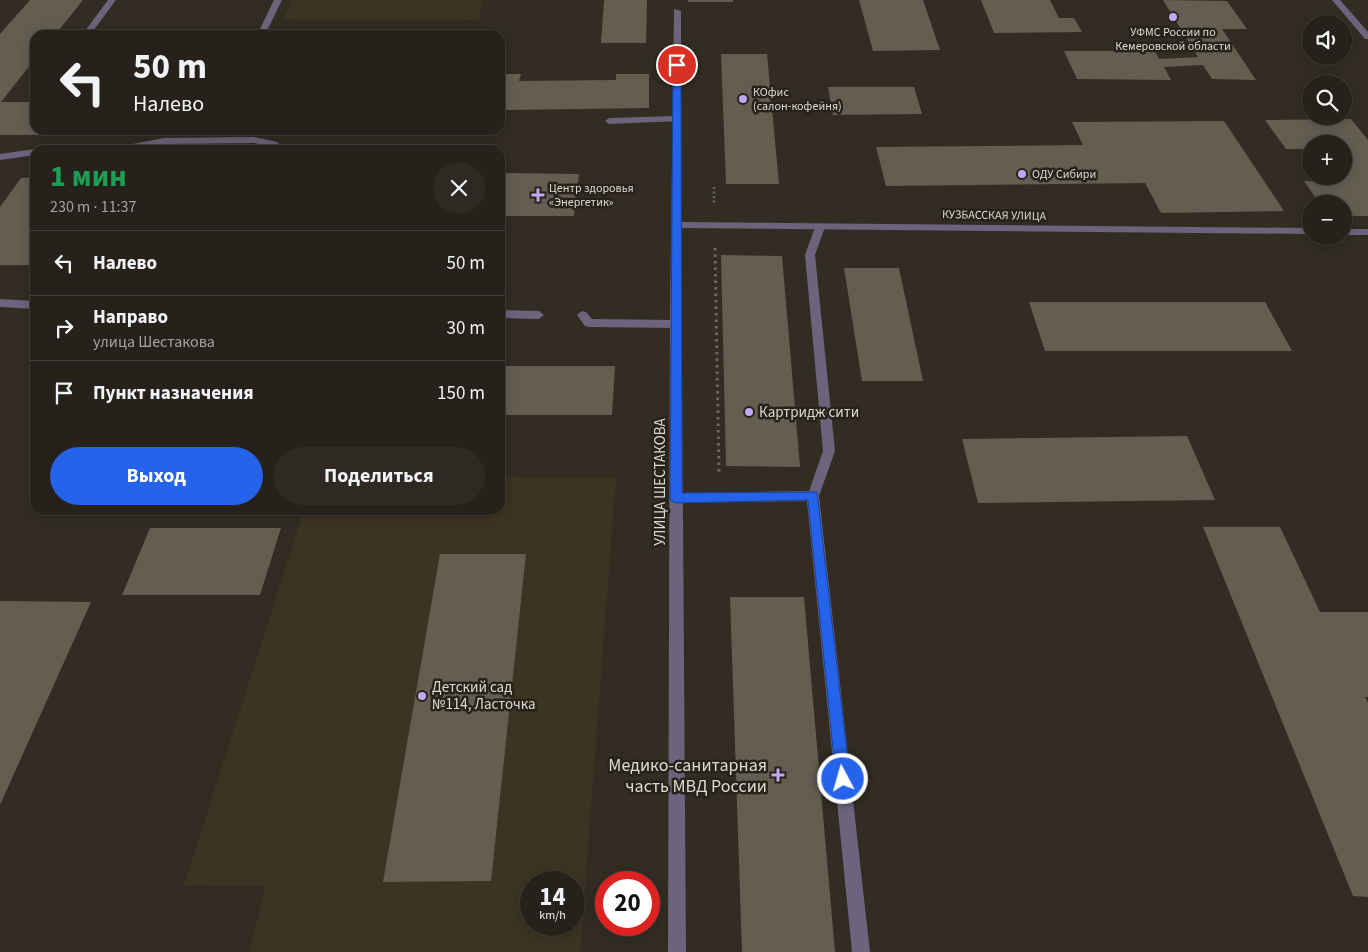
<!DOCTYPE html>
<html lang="ru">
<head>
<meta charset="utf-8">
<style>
  :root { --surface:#26211a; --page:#2e2923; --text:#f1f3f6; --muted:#a4a3a2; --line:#423e39; --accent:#2563eb }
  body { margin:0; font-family:"Source Sans 3",sans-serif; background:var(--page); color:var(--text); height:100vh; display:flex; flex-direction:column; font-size:19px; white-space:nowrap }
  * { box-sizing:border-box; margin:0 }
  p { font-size:16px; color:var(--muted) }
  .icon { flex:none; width:28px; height:28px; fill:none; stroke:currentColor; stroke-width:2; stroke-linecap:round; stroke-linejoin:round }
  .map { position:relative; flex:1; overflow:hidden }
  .drawer { position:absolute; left:30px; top:145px; width:475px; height:370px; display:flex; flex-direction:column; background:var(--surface); border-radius:15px; box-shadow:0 2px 12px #0003,0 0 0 1px var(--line) }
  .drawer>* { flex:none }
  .banner { position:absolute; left:30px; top:30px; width:475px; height:105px; border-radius:15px; box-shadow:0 2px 12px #0003,0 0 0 1px var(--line); background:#26211a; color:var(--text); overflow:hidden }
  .controls { position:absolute; left:1302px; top:15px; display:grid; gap:10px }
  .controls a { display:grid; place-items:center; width:50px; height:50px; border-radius:50%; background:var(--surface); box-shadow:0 2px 12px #0003,0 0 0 1px var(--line); font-size:25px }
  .speed { position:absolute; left:520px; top:871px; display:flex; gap:10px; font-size:25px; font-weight:700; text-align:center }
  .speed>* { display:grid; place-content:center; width:65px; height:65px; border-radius:50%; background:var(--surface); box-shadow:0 2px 12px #0003,0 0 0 1px var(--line); line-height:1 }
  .speed small { font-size:12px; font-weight:400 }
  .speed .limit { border:8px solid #d22; background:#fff; color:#111 }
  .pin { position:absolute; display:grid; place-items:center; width:42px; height:42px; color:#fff; margin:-21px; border:2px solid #fff; border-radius:50%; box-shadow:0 1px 5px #0007 }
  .me { position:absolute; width:55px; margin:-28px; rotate:354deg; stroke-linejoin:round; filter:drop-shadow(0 0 4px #0008) }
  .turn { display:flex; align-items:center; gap:18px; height:105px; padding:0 20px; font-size:22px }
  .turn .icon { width:65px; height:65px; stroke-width:2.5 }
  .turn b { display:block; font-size:35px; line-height:42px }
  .round { display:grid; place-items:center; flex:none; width:52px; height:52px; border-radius:26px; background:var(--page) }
  .headline { display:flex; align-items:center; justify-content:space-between; height:85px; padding:0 20px }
  h1 { font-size:30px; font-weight:700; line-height:38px; color:#1e9e55 }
  .action { display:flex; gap:10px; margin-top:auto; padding:10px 20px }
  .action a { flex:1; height:58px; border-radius:30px; background:var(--accent); color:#fff; font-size:20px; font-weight:700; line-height:58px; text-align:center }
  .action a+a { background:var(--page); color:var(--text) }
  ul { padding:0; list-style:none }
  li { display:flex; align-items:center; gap:15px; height:65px; padding:0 20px; border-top:1px solid var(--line) }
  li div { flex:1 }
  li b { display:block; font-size:19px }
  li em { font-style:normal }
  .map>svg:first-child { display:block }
  .built { fill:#3d3323; fill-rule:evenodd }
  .building { fill:#645d52 }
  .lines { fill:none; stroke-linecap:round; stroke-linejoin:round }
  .path-far1 { stroke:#6e6860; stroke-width:2.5; stroke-dasharray:2 2.5; stroke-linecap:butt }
  .path { stroke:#6e6860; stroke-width:3; stroke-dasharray:2.5 4; stroke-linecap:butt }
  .lane { fill:#6b647c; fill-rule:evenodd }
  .street { fill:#6b647c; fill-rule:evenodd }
  .route { fill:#2563eb; stroke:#184099 }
  .poi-dot { fill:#c0a8f3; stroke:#282218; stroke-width:2 }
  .labels { text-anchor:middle; stroke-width:5; stroke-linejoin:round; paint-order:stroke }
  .far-poi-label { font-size:12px; fill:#ddd9d3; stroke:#282218; text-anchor:start }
  .far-street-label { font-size:12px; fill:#ddd9d3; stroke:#282218 }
  .poi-label { font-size:15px; fill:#ddd9d3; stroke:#282218; text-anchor:start }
  .street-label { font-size:15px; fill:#ddd9d3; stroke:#282218 }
  .near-poi-label { font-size:18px; fill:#ddd9d3; stroke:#282218; text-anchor:end }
</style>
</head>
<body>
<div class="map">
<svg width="1368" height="952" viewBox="0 0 1368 952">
  <rect width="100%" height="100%" fill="#322c22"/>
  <!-- built -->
  <path class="built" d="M292 0H483L479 20 283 19Z
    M500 477 616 478 580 952H249L266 886 184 885 304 510H500ZM531 882H574V925H531Z"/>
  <!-- building -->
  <path class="building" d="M30 0H83L55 35H35V59L1 102H35V130H70L67 135H0V34Z
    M604 0H647L646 43H601Z
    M688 0H733V2H688Z
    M859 0H923L940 50 873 51Z
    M981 0H1050L1059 18H1074L1082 32 994 33Z
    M1163 0 1227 1 1247 29H1222L1256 80 1212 79 1203 65 1164 67 1171 80 1077 79 1064 51H1155L1159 59 1198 57Z
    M721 54H767L779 184H726Z
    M500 74H521L519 81 616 80V74H649V108L500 110Z
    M828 87H914L922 114 833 115Z
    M1351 119 1368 140V216H1344V204H1320L1304 181H1337L1334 176H1344V144H1311V149H1286L1265 120Z
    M1224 121 1284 211 1161 213 1145 183 886 186 876 147 1083 145 1072 122Z
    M410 147H475L474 150H409Z
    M500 173 579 174 574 216H500Z
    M35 177V265H0V207L21 178Z
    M721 255 782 256 800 467 726 466Z
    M844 268H899L923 381H862Z
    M1029 302H1265L1292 351H1045Z
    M500 366H615L612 415H500Z
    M1187 436 1215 500 978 503 962 439Z
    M1203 527H1280L1320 612H1368V697H1365L1368 703V897L1353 896Z
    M150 528H281L260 595H122Z
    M440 554H526L491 881 383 882Z
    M730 597H804L835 952H742Z
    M0 601 91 602 0 805Z"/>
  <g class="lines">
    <!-- path-far1 -->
    <path class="path-far1" d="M714 187V204"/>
    <!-- path -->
    <path class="path" d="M715 248 719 474"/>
    <!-- lane -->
    <path class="lane" d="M108 0H116L90 35H82Z
      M274 0H282L265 35H257Z
      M677 116 681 119 680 121 609 124 605 121 609 118Z
      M254 137 277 142 285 150H275L271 146 254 143 164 144 133 150H72L77 147 133 144 164 138Z
      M35 149 38 150H35V155L0 160V154Z
      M820 224 825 227 815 255 835 451 819 496 870 952H852L807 501 676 503 672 502 670 498 672 494 676 493 809 491 823 451 805 255 815 227Z
      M582 311 586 312 592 319 676 320 681 324 676 328 589 327 585 326 577 315Z"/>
    <!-- street -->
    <path class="street" d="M1332 0H1340L1368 32V39H1365Z
      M674 9 681 11V222L1311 228V234L681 228 686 952H668L670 315Z
      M1344 229H1368V235H1344Z
      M0 299 35 301V309L0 307Z
      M500 310 539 311 544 315 539 319 500 318Z"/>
  </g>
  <!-- route -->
  <path class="route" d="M677 63 681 65 682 493 817 492 850 779 848 784 843 786 838 784 836 779 808 500 676 503 672 501 670 498 673 65Z"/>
  <!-- markers -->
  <g class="poi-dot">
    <circle cx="1173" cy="17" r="5"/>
    <circle cx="743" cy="99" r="5"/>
    <circle cx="1022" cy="174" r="5"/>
    <path d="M535.5 187.5h5v5h5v5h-5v5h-5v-5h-5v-5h5z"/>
    <circle cx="749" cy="412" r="5"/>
    <circle cx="422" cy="696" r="5"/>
    <path d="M775.5 767.5h5v5h5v5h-5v5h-5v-5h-5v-5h5z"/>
  </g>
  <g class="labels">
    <!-- far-poi labels -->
    <g class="far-poi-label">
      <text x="1173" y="36" text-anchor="middle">УФМС России по<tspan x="1173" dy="14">Кемеровской области</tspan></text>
      <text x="753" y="96">КОфис<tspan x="753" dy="14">(салон-кофейня)</tspan></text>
      <text x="1032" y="178">ОДУ Сибири</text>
      <text x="549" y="192">Центр здоровья<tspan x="549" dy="14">«Энергетик»</tspan></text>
    </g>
    <!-- far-street labels -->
    <g class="far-street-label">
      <text transform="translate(994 215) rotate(1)" y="4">КУЗБАССКАЯ УЛИЦА</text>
    </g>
    <!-- poi labels -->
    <g class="poi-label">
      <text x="759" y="417">Картридж сити</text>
      <text x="432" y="692">Детский сад<tspan x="432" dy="17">№114, Ласточка</tspan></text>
    </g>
    <!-- street labels -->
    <g class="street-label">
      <text transform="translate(660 482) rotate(-90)" y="5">УЛИЦА ШЕСТАКОВА</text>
    </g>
    <!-- near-poi labels -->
    <g class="near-poi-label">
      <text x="767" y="771">Медико-санитарная<tspan x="767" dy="21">часть МВД России</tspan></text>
    </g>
  </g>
</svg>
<div class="controls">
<a><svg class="icon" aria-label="sound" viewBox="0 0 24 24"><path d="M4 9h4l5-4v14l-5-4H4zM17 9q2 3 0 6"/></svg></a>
<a><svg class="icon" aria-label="search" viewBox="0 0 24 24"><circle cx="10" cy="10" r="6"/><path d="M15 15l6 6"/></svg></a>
<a>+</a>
<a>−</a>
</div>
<div class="speed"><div>14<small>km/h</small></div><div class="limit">20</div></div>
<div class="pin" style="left:677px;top:65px;background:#d93025"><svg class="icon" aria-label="arrive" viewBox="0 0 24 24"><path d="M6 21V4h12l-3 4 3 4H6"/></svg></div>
<svg class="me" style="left:843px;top:779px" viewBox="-20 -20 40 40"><circle r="17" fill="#2563eb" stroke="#fff" stroke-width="3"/><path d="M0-11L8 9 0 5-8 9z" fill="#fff"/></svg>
<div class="banner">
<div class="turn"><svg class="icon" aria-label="left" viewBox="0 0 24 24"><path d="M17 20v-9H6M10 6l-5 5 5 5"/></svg><div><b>50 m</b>Налево</div></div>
</div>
<section class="drawer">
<div class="headline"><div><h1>1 мин</h1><p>230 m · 11:37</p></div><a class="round"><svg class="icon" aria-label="close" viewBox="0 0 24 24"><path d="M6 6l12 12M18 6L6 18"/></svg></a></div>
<ul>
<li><svg class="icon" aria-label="left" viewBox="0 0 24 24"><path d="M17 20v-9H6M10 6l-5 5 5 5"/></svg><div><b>Налево</b></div><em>50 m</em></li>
<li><svg class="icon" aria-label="right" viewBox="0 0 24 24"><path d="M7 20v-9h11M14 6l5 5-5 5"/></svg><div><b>Направо</b><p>улица Шестакова</p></div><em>30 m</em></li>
<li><svg class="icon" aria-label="arrive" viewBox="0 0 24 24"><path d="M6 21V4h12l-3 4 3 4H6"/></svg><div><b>Пункт назначения</b></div><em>150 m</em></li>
</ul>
<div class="action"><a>Выход</a><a>Поделиться</a></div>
</section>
</div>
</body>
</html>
